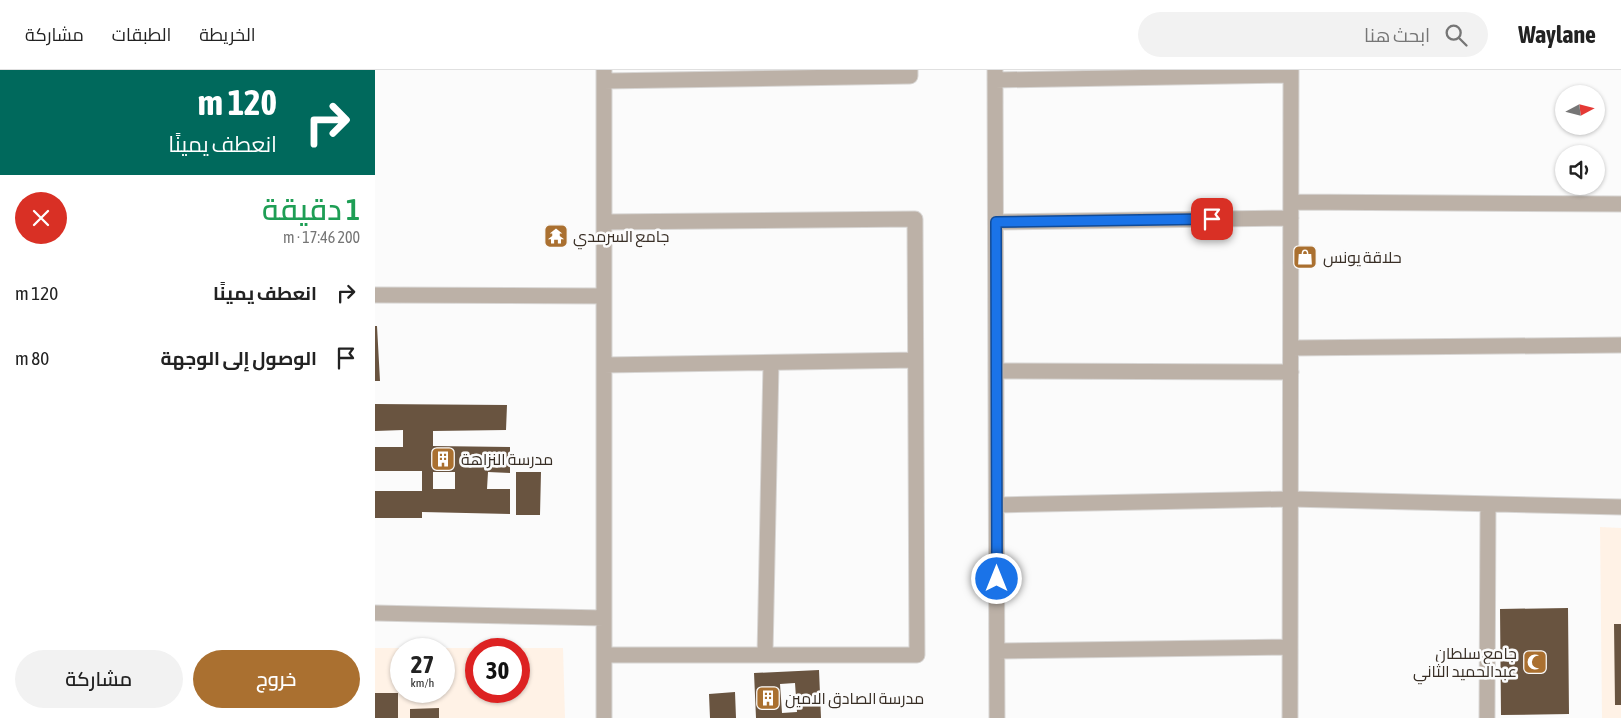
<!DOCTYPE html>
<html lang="ar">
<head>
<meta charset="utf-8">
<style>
  :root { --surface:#fff; --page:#f2f2f2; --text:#222; --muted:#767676; --line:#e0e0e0; --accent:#aa7030 }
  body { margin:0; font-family:"Asap Condensed",Cairo,sans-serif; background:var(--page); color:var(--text); direction:rtl; height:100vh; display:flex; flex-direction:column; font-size:19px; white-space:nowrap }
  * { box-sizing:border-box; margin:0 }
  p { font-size:16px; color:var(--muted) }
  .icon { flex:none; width:28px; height:28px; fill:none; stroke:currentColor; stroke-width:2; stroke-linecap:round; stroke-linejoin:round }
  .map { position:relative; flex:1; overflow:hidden; direction:ltr }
  .sheet { display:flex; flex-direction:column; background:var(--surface); width:375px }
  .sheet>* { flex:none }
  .top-card { background:#00695c; color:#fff; overflow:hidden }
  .needle { width:32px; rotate:83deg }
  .tools { position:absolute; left:1180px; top:15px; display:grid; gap:10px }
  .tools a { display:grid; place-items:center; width:50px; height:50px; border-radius:50%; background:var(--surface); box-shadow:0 1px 4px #0004; font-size:25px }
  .speed { position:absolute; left:15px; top:568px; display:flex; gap:10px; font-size:25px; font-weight:700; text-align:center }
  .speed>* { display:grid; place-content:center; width:65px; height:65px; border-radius:50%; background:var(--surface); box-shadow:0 1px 4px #0004; line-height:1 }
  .speed small { font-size:12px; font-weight:400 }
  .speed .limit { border:8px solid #d22; background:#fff; color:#111 }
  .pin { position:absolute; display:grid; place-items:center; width:42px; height:42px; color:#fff; margin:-21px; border-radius:10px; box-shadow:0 2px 8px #0006 }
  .me { position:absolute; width:55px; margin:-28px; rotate:0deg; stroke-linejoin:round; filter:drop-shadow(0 0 4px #0008) }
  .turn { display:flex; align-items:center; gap:18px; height:105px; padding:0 15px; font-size:22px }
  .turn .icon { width:65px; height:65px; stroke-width:2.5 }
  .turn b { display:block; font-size:35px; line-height:42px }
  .round { display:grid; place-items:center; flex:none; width:52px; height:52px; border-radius:26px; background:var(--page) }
  .head { display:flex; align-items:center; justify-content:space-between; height:85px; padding:0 15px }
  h1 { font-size:30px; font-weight:600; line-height:38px; color:#1e9e55 }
  .button { display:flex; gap:10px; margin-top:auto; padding:10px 15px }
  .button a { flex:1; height:58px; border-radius:30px; background:var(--accent); color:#fff; font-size:20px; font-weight:600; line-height:58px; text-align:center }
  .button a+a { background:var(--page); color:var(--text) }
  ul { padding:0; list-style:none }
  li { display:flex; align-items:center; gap:15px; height:65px; padding:0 15px }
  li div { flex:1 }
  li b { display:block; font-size:19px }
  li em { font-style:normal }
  header { display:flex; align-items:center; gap:30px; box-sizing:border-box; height:70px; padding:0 25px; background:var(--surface); border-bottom:1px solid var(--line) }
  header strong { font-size:24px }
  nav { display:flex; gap:28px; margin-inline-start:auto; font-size:18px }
  .search { width:350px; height:45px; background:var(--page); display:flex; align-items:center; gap:12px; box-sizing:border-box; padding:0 18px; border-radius:28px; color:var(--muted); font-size:19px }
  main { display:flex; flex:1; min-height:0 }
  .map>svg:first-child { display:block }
  .built { fill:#fff2e6; fill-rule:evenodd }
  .building { fill:#695440; fill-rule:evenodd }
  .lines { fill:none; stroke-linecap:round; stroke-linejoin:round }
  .minor-casing { stroke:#d8d6d4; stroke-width:17 }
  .minor { stroke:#bcb1a7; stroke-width:15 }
  .route-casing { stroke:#114b97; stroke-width:12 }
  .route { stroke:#1a73e8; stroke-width:9 }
  .labels { text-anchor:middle; stroke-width:5; stroke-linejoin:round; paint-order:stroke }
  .poi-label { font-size:16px; fill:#382e25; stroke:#fbfbfb; text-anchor:start }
</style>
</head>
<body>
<header>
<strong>Waylane</strong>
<div class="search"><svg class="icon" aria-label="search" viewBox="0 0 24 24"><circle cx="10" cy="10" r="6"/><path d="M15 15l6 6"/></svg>ابحث هنا</div>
<nav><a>الخريطة</a><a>الطبقات</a><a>مشاركة</a></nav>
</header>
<main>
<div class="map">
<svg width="1246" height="648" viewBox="0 0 1246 648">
  <rect width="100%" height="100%" fill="#fbfbfb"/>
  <!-- built -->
  <path class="built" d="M1225 457 1246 458V648H1227Z
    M0 578H188L190 648H0ZM26 579H69V621H26ZM101 579H144V621H101Z"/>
  <!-- building -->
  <path class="building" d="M0 256H2L5 311H0Z
    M0 334 132 335 131 360 58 361V376L135 377V403L113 402 112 419H135V444L47 442V448H0V421H47V401H0V377H28V360L0 361ZM58 402H80V419H58Z
    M141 402H166L165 445H141Z
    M1193 538 1194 644 1126 645 1125 539Z
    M1239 554H1246V635H1240Z
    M444 600 446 648H381L379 603ZM420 613 422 642 407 643 405 614Z
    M360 622 361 648H335L334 624Z
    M0 623H23V648H0Z
    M64 638V648H35V639Z"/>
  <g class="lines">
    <!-- minor casing -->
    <g class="minor-casing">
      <path id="minor" d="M620 0 622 648
        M620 10 916 5
        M229 11 535 6V0
        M916 132 1246 134
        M621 152 916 148
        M0 225 229 226
        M916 278 1246 275
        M229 295 540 290
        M621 301 916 302
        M622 435 915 429 1246 437
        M0 543 229 548
        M622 581 915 577
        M229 585H542L540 149 229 152
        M390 585 396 293
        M229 648V0
        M915 648 916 0
        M1112 648 1113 434"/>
    </g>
    <!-- minor -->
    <use href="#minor" class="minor"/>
  </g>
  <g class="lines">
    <!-- route casing -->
    <g class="route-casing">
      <path id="route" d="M622 509 621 152 837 149"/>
    </g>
    <!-- route -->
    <use href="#route" class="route"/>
  </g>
  <!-- icons -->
  <defs>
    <g id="temple-square" transform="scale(1.25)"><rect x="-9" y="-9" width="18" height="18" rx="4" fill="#aa7030" stroke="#fbfbfb"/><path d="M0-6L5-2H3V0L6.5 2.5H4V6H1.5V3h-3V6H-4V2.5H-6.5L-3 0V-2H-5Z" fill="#fff"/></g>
    <g id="shop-square" transform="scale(1.25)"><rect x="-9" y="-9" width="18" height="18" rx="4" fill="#aa7030" stroke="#fbfbfb"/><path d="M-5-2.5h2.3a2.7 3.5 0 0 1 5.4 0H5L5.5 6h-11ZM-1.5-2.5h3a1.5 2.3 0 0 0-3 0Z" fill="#fff"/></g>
    <g id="building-square" transform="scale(1.25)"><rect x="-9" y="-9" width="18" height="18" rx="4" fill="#aa7030" stroke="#fbfbfb"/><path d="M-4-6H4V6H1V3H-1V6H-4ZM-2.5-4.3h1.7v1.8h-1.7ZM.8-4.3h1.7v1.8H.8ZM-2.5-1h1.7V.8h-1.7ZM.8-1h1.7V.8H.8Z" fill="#fff"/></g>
    <g id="mosque-square" transform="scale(1.25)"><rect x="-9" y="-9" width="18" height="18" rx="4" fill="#aa7030" stroke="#fbfbfb"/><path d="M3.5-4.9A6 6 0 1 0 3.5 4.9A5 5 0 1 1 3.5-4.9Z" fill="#fff"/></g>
  </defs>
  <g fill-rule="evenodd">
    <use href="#temple-square" x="181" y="166"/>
    <use href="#shop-square" x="930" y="187"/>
    <use href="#building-square" x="68" y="389"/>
    <use href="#mosque-square" x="1160" y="592"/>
    <use href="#building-square" x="393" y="628"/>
  </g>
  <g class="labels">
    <!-- poi labels -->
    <g class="poi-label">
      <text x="198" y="172">جامع السرمدي</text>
      <text x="948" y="193">حلاقة يونس</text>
      <text x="86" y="395">مدرسة النزاهة</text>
      <text x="1142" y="589" text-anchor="end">جامع سلطان<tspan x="1142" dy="18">عبدالحميد الثاني</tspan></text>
      <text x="410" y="634">مدرسة الصادق الامين</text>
    </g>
  </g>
</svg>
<div class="tools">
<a><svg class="needle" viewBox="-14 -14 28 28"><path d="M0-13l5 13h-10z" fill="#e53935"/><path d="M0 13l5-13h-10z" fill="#767676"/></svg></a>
<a><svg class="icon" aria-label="sound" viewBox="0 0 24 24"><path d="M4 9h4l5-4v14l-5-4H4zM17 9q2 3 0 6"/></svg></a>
</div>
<div class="speed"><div>27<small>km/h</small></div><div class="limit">30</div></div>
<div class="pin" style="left:837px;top:149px;background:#d93025"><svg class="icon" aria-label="arrive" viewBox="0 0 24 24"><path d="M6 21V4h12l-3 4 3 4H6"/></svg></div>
<svg class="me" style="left:622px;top:509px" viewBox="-20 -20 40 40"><circle r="17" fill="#1a73e8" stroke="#fff" stroke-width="3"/><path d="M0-11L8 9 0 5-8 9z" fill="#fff"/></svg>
</div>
<section class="sheet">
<div class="top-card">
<div class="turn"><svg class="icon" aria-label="right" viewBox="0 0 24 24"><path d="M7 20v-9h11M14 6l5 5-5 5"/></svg><div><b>120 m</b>انعطف يمينًا</div></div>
</div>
<div class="head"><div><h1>1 دقيقة</h1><p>200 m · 17:46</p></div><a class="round" style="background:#d93025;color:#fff"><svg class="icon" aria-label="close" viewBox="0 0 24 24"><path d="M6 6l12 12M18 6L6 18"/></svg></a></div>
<ul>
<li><svg class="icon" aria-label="right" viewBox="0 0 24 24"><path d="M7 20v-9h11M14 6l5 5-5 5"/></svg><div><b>انعطف يمينًا</b></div><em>120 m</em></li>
<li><svg class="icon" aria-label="arrive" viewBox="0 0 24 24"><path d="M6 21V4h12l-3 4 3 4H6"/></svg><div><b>الوصول إلى الوجهة</b></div><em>80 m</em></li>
</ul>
<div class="button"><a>خروج</a><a>مشاركة</a></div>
</section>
</main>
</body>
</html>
